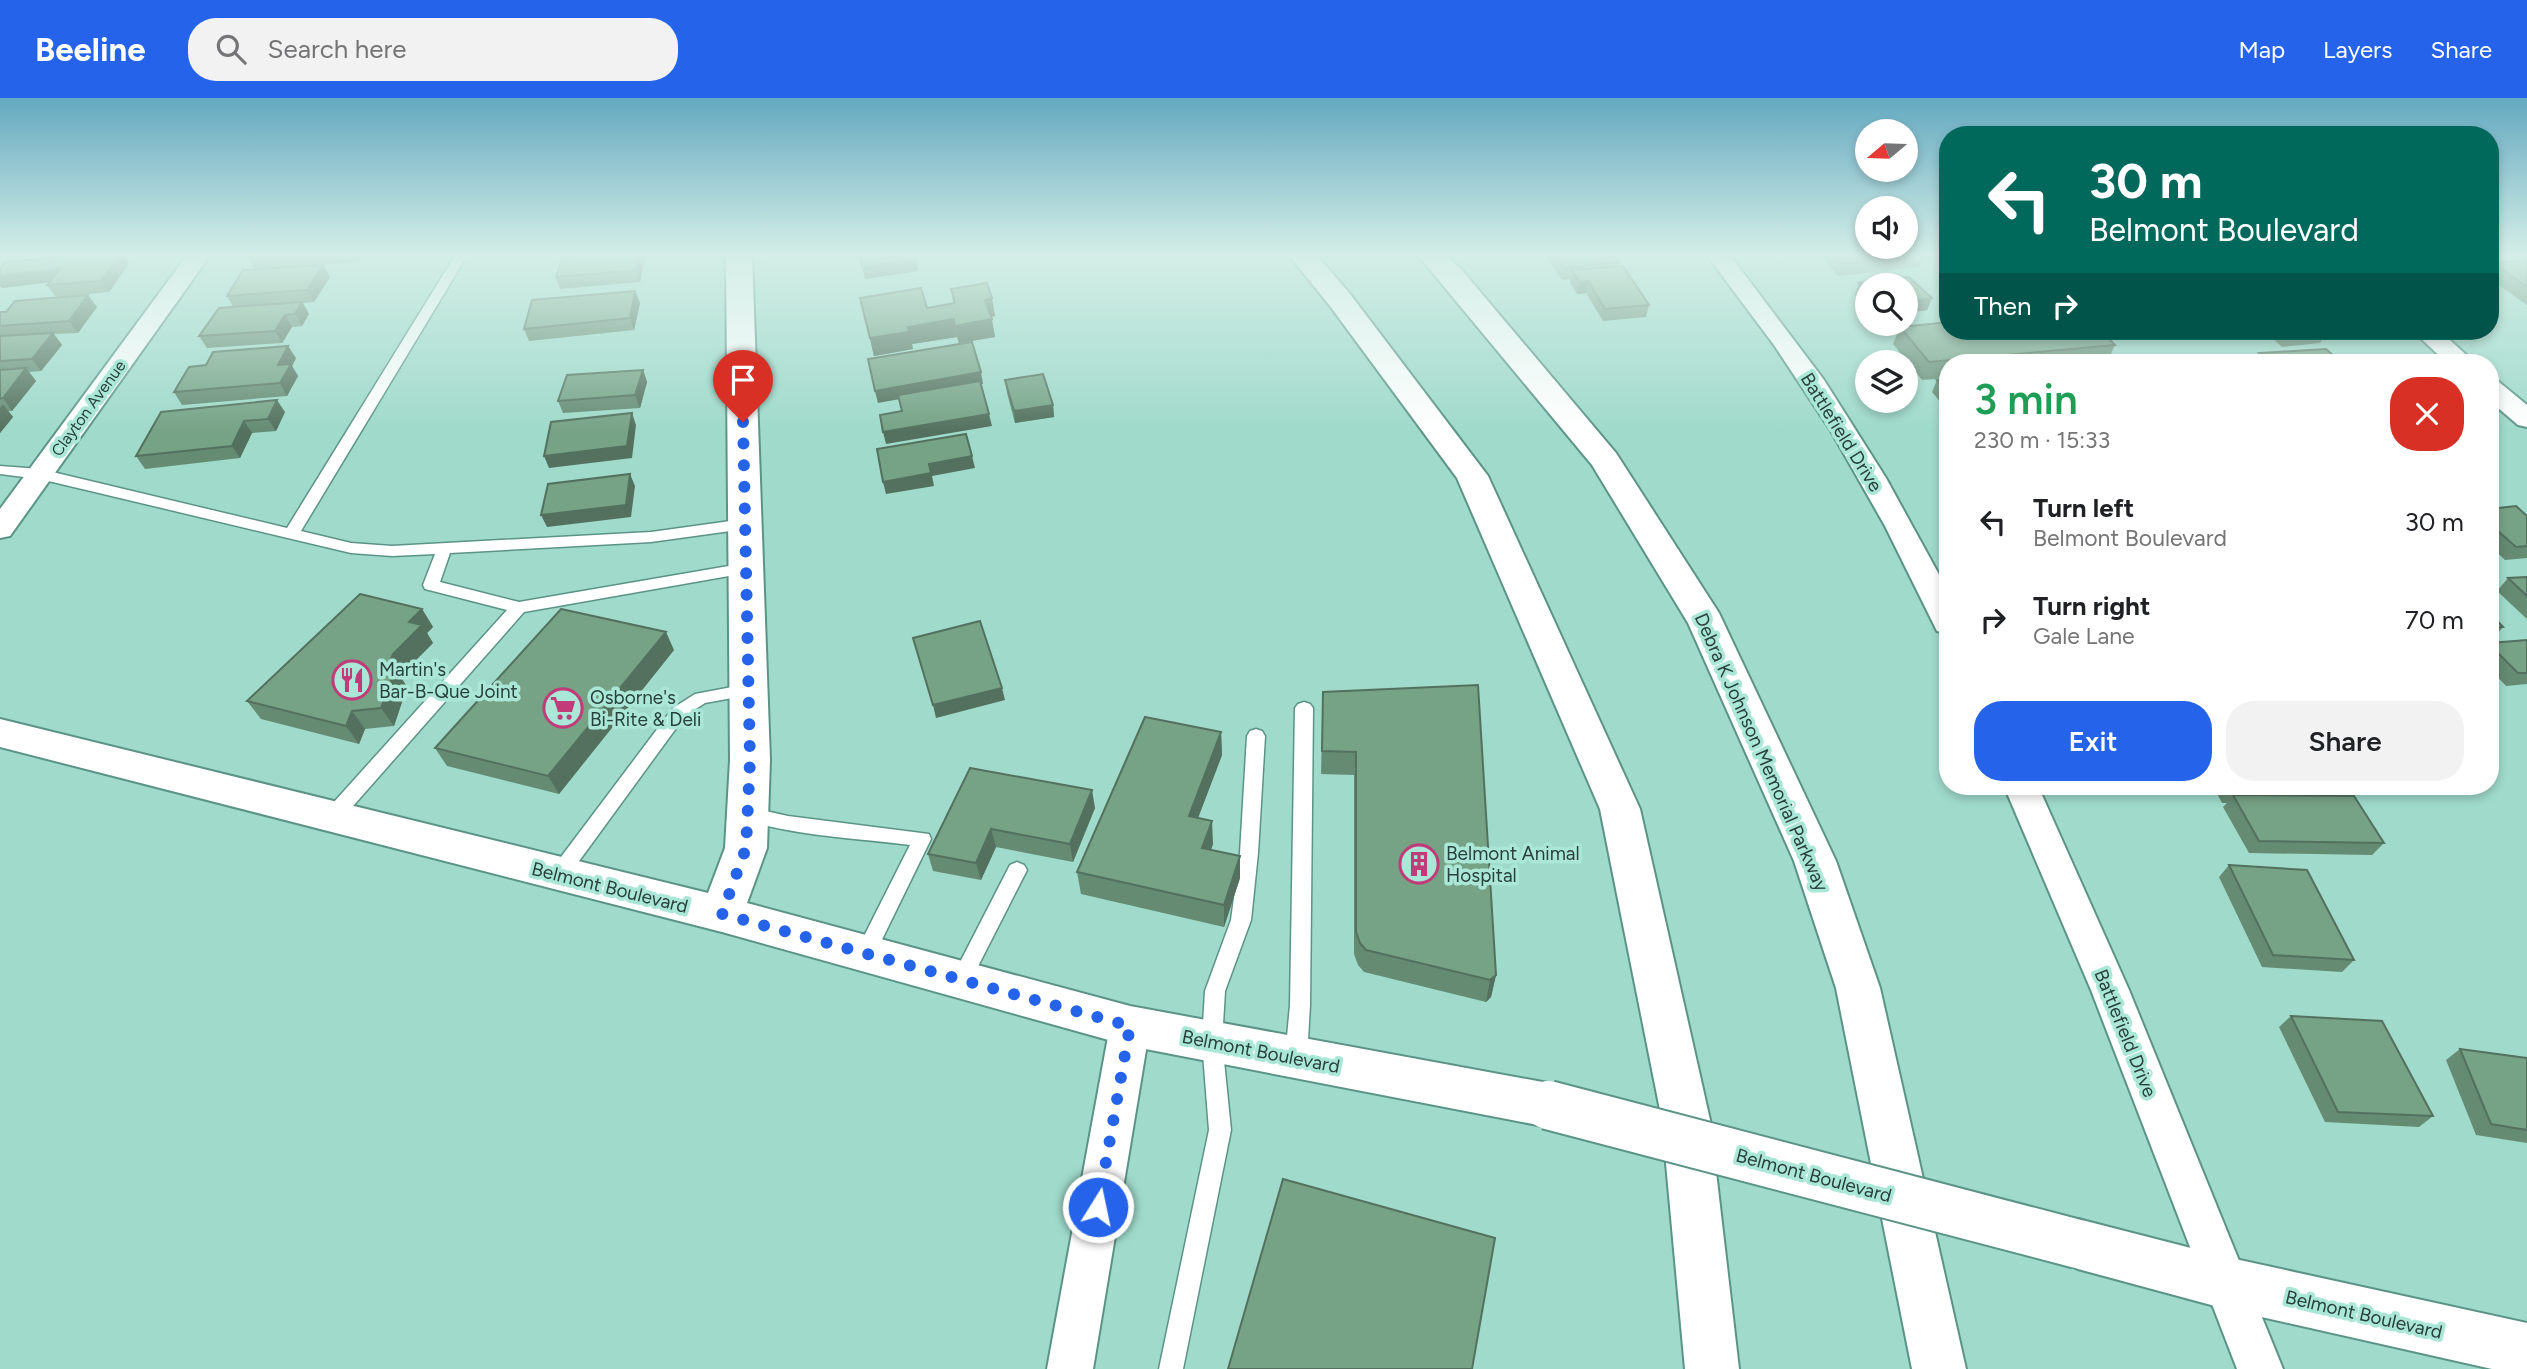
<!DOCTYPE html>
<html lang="en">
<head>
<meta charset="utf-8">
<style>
  :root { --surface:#fff; --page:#f2f2f2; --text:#202124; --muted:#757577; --accent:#2563eb }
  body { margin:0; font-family:Figtree,sans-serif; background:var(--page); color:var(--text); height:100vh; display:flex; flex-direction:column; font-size:26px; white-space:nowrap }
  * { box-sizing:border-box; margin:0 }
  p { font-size:23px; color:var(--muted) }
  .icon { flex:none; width:38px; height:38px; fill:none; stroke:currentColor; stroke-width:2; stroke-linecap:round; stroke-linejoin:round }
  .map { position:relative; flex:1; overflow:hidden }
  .panel { position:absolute; left:1939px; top:256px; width:560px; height:441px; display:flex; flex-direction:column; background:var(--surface); border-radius:28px; box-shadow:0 4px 10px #0003 }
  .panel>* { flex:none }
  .guide { position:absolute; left:1939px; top:28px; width:560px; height:214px; border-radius:28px; box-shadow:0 4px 10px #0003; background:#00695c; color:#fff; overflow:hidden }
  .needle { width:46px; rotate:251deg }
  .buttons { position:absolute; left:1855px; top:21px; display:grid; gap:14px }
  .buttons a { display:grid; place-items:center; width:63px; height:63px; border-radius:50%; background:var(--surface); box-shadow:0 4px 10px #0003; font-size:35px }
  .pin { position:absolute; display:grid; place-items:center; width:60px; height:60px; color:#fff; margin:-72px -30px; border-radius:50% 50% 50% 0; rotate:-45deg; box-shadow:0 0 7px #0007 }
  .pin .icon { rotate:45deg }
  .me { position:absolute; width:77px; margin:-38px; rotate:10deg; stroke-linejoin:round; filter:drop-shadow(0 0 5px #0008) }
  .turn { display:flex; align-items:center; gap:24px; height:147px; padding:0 35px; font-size:32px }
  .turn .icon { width:91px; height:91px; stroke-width:2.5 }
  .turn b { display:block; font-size:49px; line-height:60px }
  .then { display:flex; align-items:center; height:66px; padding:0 35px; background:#0003; gap:14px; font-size:26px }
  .round { display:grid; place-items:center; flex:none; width:74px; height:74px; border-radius:28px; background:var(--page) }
  .summary { display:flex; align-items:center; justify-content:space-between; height:119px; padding:0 35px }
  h1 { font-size:42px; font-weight:600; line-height:52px; color:#1e9e55 }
  .primary-button { display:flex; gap:14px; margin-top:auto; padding:14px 35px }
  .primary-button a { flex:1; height:80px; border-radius:28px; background:var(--accent); color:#fff; font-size:28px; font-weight:600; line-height:80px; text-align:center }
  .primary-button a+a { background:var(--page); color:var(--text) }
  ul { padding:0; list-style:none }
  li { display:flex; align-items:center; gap:21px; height:98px; padding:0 35px }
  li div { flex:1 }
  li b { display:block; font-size:26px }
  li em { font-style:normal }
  header { display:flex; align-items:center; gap:42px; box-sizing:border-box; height:98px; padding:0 35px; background:var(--accent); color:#fff }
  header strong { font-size:33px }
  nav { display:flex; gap:38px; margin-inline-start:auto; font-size:24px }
  .search { width:490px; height:63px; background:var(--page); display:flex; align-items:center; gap:18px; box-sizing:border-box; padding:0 24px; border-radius:28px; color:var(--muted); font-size:26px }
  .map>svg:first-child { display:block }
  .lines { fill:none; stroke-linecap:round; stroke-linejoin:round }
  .lane-casing { stroke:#5b9486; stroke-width:3 }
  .street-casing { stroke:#5b9486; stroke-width:4 }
  .secondary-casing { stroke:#5b9486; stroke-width:4 }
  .highway-casing { stroke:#5b9486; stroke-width:4 }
  .lane { fill:#fff; fill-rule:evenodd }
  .street { fill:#fff; fill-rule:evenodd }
  .secondary { fill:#fff; fill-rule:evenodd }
  .highway { fill:#fff; fill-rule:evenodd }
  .secondary-bridge-casing { stroke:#5b9486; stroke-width:52; stroke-linecap:butt }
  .secondary-bridge { stroke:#fff; stroke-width:48 }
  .wall { fill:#658b73 }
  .shaded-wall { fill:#53715e }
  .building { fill:#76a286; stroke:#53715e; stroke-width:2 }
  .route { stroke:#2563eb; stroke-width:12; stroke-dasharray:0 21.6 }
  .labels { text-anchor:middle; stroke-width:7; stroke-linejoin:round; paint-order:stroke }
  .far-street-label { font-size:16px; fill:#29413b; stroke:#abe7d7 }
  .street-label { font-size:19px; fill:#29413b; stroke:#abe7d7 }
  .poi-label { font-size:19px; fill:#29413b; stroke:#abe7d7; text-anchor:start }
</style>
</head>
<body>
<header>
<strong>Beeline</strong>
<div class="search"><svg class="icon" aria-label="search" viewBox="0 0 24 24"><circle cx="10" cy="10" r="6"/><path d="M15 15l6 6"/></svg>Search here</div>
<nav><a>Map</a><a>Layers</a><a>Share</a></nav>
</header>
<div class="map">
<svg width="2527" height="1271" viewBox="0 0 2527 1271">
  <rect width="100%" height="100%" fill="#9fdaca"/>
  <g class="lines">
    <!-- lane casing -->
    <g class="lane-casing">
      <path id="lane" d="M456 156H468L301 433 351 445 392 448 651 434 745 421 753 426 745 431 651 444 450 455 440 484 519 504 746 465 754 470 746 475 524 514 339 724 332 726 325 724 323 719 325 714 507 512 425 491 423 487 435 456 392 458 351 455 40 381 0 376V368L40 371 287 430Z
        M748 586 757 592 754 596 705 605 685 618 566 781 559 784 552 781 549 776 552 771 673 610 695 596Z
        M1304 604 1310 606 1313 610 1310 907 1307 960 1303 967 1296 969 1289 967 1285 960 1290 907 1295 610 1298 606Z
        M1256 631 1262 633 1265 638 1258 755 1251 822 1225 893 1222 943 1231 1032 1183 1271H1159L1209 1032 1202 943 1205 893 1231 822 1240 755 1247 638 1250 633Z
        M748 709 788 718 929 736 931 741 872 862 865 864 858 862 855 856 910 747C854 740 795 738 741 721L739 716 741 711Z
        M1017 764 1024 767 1027 772 968 888 961 891 954 888 951 882 954 876 1010 767Z"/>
    </g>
    <!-- street casing -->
    <g class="street-casing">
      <path id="street" d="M188 156H211L10 438 0 440V411Z
        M1706 156H1729L1824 282 1886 380 1948 493V536L1937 533 1933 525 1885 428 1831 333 1774 247Z
        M2413 233H2440L2474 264H2446Z
        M2490 281 2499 284 2527 307V329L2518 327 2490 303Z
        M2004 688H2038L2129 892 2283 1271H2237L2091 892Z
        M1130 911 1144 916 1150 928 1093 1271H1047L1110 928 1116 916Z"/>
    </g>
    <!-- secondary casing -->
    <g class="secondary-casing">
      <path id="secondary" d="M726 156H752L770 662 767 750 747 805 1130 908 1548 985 1565 991 1572 1007 1565 1023 1548 1029 1130 948 722 834 0 649V621L708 795 725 750 730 662Z
        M2078 1121 2226 1159 2527 1225V1271H2492L2226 1211 2078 1171 2060 1164 2052 1146 2060 1128Z"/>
    </g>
    <!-- highway casing -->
    <g class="highway-casing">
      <path id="highway" d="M1288 156H1316L1350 196 1488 378 1640 711 1710 1022 1739 1271H1685L1662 1022 1600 711 1457 380 1330 208Z
        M1417 156H1445L1461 171 1616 355 1719 515 1836 763 1880 890 1966 1271H1912L1836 890 1794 763 1688 525 1592 367Z"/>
    </g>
    <!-- lane -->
    <use href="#lane" class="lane"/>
    <!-- street -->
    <use href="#street" class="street"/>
    <!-- secondary -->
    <use href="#secondary" class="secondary"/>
    <!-- highway -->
    <use href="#highway" class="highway"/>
    <!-- secondary-bridge casing -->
    <g class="secondary-bridge-casing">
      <path id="secondary-bridge" d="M1548 1007 2078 1146"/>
    </g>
    <!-- secondary-bridge -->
    <use href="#secondary-bridge" class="secondary-bridge"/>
  </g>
  <!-- wall -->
  <path class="wall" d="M94 156H123L129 166 109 194 56 199 47 187 50 184 2 190Z
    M250 156H362L358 164 255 171 248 159Z
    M580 156H646L640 184 560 191 556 179 580 158Z
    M1544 156H1613L1619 164 1618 168 1649 207 1646 219 1603 223 1586 195 1577 196 1570 184V181L1562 182Z
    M1819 156H1948V160L1922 162 1919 169 1838 178Z
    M2527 162V207L2490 181V169L2493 165Z
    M323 167 330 179 314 204 303 205 309 216 302 228 292 229 282 245 207 250 199 238 233 209 227 198Z
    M1859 185 1932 200 1927 212 1913 214 1910 220 1867 187V210L1855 197Z
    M951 191 995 218 991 219 995 239 959 245 957 239 912 246 913 251 874 258 860 200 927 210 953 205Z
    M635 193 640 205 634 232 529 243 524 231Z
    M97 209 78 235 54 236 62 247 41 273 29 274 36 283 12 313H8L13 319 0 335V214Z
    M1900 229 1948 233 2115 247 2107 264H1948V280L1922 282 1893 246Z
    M2264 233H2328L2320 245 2282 249Z
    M2259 255 2334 258 2362 264H2254Z
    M296 260 292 268 298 278 287 298 182 307 174 294Z
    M643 272 647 284 640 310 563 315 558 303Z
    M1948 281V313L1932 294 1937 282Z
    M1005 282 1053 307 1054 319 1015 325 1007 295Z
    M161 314H285L276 333 252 335 240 360 145 371 136 358Z
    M2490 411 2527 418V460L2505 462 2490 448Z
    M2527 479V521L2497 493 2508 480Z
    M422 511 433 529 427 535 433 545 404 574 402 581 407 589 394 628 365 631 359 646 261 621 247 603Z
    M2490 515 2503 529 2492 542H2490Z
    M2527 542V586L2506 588 2490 571V545Z
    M674 552 559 696 447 668 435 650Z
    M1323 594 1496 877 1491 899 1486 904 1364 874 1358 867 1354 856V677L1321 676Z
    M1221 634 1222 657 1198 720 1213 746 1211 752 1240 780 1224 829 1081 796 1077 774Z
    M970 670 1095 710 1073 764 996 749 981 782 933 773 928 756Z
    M2213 688H2348L2352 694 2348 698 2384 745 2372 757 2249 755 2223 709 2227 705H2222Z
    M2229 767 2354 862 2342 874 2262 869 2219 779Z
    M2291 918 2433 1018 2419 1029 2325 1024 2279 929Z
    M2460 951 2527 960V1045L2476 1037 2446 962Z"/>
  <!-- shaded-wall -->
  <path class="shaded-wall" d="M120 156H123L129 166 109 194 101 183Z
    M354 156H362L358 164Z
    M639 156H646L640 184 636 172Z
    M916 161 918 173 865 181 862 169Z
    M323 167 330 179 314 204 307 192Z
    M61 170 69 182 2 190 0 188V178Z
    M1588 183 1586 195 1577 196 1579 184Z
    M635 193 640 205 634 232 630 220Z
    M88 197 97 209 78 235 69 223Z
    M992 200 995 218 988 219 985 202Z
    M1932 200 1927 212 1913 214 1910 220 1906 221V210L1910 203Z
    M302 204 309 216 302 228 295 216Z
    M285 217 292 229 282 245 275 233Z
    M954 221 957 239 912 246 913 251 874 258 870 240 908 229Z
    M992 221 995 239 959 245 955 228Z
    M53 235 62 247 41 273 32 261Z
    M288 248 296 260 292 268 298 278 287 298 280 285 278 267Z
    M26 270 36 283 12 313 3 300Z
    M643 272 647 284 640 310 635 297Z
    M981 274 983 286 878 305 875 293Z
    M277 302 285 314 276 333 268 321Z
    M3 306 13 319 0 335V310Z
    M1053 307 1054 319 1015 325 1014 313Z
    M632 315 636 327 632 360 549 370 544 358Z
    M989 316 992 328 886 346 883 334Z
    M244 323 252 335 240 360 232 348Z
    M972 358 975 370 932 378 934 388 886 396 883 384 929 366Z
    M630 376 635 388 631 419 547 429 541 417Z
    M422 511 433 529 427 535 433 545 404 574 402 581 407 589 394 628 381 610 386 572 393 556 409 524Z
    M666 534 674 552 559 696 548 678Z
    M1002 590 1005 602 936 620 933 607Z
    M352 613 365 631 359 646 346 628Z
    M1221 634 1222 657 1190 741 1189 718Z
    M1092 692 1095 710 1073 764 1070 746Z
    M1212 723 1213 746 1203 772 1202 750Z
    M991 731 996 749 981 782 976 765Z
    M1240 758V780L1224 829V807Z
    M1496 877 1491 899 1486 904 1490 882Z"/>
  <!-- building -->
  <path class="building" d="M94 156H120L101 183 47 187 61 170 0 178V170L5 164Z
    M250 156H292L248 159Z
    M580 156H639L636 172 556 179 562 160 580 158Z
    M859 156H915L916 161 862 169Z
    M1554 156H1613L1619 164 1564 170Z
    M1833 156H1922L1924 158 1842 166Z
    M2527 162V189L2493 165Z
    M323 167 307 192 227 198 243 172Z
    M1623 168 1649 207 1605 211 1588 183 1579 184 1572 172Z
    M1909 179 1932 200 1910 203 1915 208 1906 210V187H1867V193L1859 185Z
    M987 185 992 200 985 202 992 221 955 228 954 221 908 229 909 234 870 240 860 200 921 190 927 210 955 205 951 191Z
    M635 193 630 220 524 231 532 202Z
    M88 197 69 223 0 228V214H6L15 203Z
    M302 204 295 216 285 217 275 233 199 238 219 210Z
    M1948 224V233H2101L2115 247 1929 264 1900 229Z
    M2285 233H2328L2290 236Z
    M53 235 32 261 0 263V238Z
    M972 244 981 274 875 293 868 261Z
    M288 248 278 267 291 266 280 285 174 294 189 269 206 267 213 254Z
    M2326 251 2334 258 2354 257 2362 264H2269L2259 255Z
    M26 270 3 300 0 301V272Z
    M643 272 635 297 558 303 567 277Z
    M1043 276 1053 307 1014 313 1005 282Z
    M1948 281V295L1937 282Z
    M980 283 989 316 883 334 880 317 902 313 898 297Z
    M277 302 268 321 244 323 232 348 136 358 161 314Z
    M632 315 627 348 544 358 551 324Z
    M966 336 972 358 929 366 931 375 883 384 877 351Z
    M630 376 626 407 541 417 548 386Z
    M2516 408 2527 418V448L2516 449 2490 426V411Z
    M2527 479V498L2508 480Z
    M360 496 422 511 409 524 422 527 393 556 386 572 395 571 381 610 352 613 346 628 247 603Z
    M561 511 666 534 548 678 435 650Z
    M2490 515 2503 529 2490 530Z
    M980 523 1002 590 933 607 913 540Z
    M2527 542V575H2518L2490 547V545Z
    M1478 587 1496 877 1490 882 1366 852 1360 845 1356 834V654L1322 653 1323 594Z
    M1145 619 1221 634 1189 718 1212 723 1202 750 1240 758 1224 807 1077 774Z
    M970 670 1092 692 1070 746 991 731 976 765 928 756Z
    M2229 688H2348L2352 694 2232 692Z
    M2233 697 2354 698 2384 745 2259 743Z
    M2229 767 2307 772 2354 862 2273 857Z
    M2291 918 2382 923 2433 1018 2338 1014Z
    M2460 951 2527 960V1032L2491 1026Z
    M1283 1081 1495 1140 1472 1271H1228Z"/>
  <!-- sky -->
  <linearGradient id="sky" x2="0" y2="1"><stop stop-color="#64a9c0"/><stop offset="0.47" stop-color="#d4eee7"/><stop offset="1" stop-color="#d4eee7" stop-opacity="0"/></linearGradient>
  <rect width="2527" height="334" fill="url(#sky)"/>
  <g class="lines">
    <!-- route -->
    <path class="route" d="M743 324 750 662 746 750 722 816 1130 928 1098 1109"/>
  </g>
  <!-- icons -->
  <defs>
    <g id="restaurant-ring" transform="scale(2.0125)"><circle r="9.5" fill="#abe7d7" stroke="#c23b79" stroke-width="1.5"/><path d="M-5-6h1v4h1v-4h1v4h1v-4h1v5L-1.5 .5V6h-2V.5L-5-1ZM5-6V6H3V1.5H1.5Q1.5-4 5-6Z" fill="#c23b79"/></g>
    <g id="supermarket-ring" transform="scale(2.0125)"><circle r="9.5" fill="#abe7d7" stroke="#c23b79" stroke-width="1.5"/><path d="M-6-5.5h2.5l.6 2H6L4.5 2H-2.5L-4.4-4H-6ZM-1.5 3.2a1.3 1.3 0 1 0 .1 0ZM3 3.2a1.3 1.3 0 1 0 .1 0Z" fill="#c23b79"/></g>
    <g id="building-ring" transform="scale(2.0125)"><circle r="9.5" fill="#abe7d7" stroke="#c23b79" stroke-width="1.5"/><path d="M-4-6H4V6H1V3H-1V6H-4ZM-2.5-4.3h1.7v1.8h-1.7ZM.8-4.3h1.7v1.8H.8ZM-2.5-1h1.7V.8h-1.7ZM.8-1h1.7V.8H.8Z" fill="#c23b79"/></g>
  </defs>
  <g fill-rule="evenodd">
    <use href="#restaurant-ring" x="352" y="582"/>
    <use href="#supermarket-ring" x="563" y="610"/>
    <use href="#building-ring" x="1419" y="766"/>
  </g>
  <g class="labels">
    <!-- far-street labels -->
    <g class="far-street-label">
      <text transform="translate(88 310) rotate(-54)" y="6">Clayton Avenue</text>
    </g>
    <!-- street labels -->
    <g class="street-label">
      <text transform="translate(1842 334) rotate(58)" y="7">Battlefield Drive</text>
      <text transform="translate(1762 654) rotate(66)" y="7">Debra K Johnson Memorial Parkway</text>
      <text transform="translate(610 789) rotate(14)" y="7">Belmont Boulevard</text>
      <text transform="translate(2126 935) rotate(68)" y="7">Battlefield Drive</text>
      <text transform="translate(1261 953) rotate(11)" y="7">Belmont Boulevard</text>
      <text transform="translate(1814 1077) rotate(15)" y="7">Belmont Boulevard</text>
      <text transform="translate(2364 1216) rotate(13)" y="7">Belmont Boulevard</text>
    </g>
    <!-- poi labels -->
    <g class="poi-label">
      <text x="379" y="578">Martin's<tspan x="379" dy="22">Bar-B-Que Joint</tspan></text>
      <text x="590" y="606">Osborne's<tspan x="590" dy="22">Bi-Rite &amp; Deli</tspan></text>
      <text x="1446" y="762">Belmont Animal<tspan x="1446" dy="22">Hospital</tspan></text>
    </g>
  </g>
</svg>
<div class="buttons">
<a><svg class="needle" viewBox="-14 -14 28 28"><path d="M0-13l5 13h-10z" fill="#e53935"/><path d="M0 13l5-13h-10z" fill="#757577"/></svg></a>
<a><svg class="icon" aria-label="sound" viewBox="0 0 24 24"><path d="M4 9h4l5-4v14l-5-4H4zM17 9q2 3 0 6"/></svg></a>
<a><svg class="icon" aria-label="search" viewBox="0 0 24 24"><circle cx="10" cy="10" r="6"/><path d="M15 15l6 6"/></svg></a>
<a><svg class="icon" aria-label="layers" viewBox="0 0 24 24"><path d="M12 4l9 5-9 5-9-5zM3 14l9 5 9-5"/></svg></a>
</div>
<div class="pin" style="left:743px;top:324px;background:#d93025"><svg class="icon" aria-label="arrive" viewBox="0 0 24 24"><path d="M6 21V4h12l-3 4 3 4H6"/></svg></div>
<svg class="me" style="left:1098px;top:1109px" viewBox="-20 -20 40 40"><circle r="17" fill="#2563eb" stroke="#fff" stroke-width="3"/><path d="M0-11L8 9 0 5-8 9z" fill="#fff"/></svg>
<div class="guide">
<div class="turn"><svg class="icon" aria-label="left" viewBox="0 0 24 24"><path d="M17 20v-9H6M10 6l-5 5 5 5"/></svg><div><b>30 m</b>Belmont Boulevard</div></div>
<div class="then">Then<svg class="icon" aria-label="right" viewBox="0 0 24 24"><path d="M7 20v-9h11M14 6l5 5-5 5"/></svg></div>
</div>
<section class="panel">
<div class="summary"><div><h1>3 min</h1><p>230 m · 15:33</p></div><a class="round" style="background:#d93025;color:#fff"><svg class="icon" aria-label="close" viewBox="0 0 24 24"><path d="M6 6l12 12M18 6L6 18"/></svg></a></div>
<ul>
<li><svg class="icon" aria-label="left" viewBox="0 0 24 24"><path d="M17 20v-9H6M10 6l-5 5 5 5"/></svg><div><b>Turn left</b><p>Belmont Boulevard</p></div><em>30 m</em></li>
<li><svg class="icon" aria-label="right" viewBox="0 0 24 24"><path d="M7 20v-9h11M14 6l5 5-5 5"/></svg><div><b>Turn right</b><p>Gale Lane</p></div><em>70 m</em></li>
</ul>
<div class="primary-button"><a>Exit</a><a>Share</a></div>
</section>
</div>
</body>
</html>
